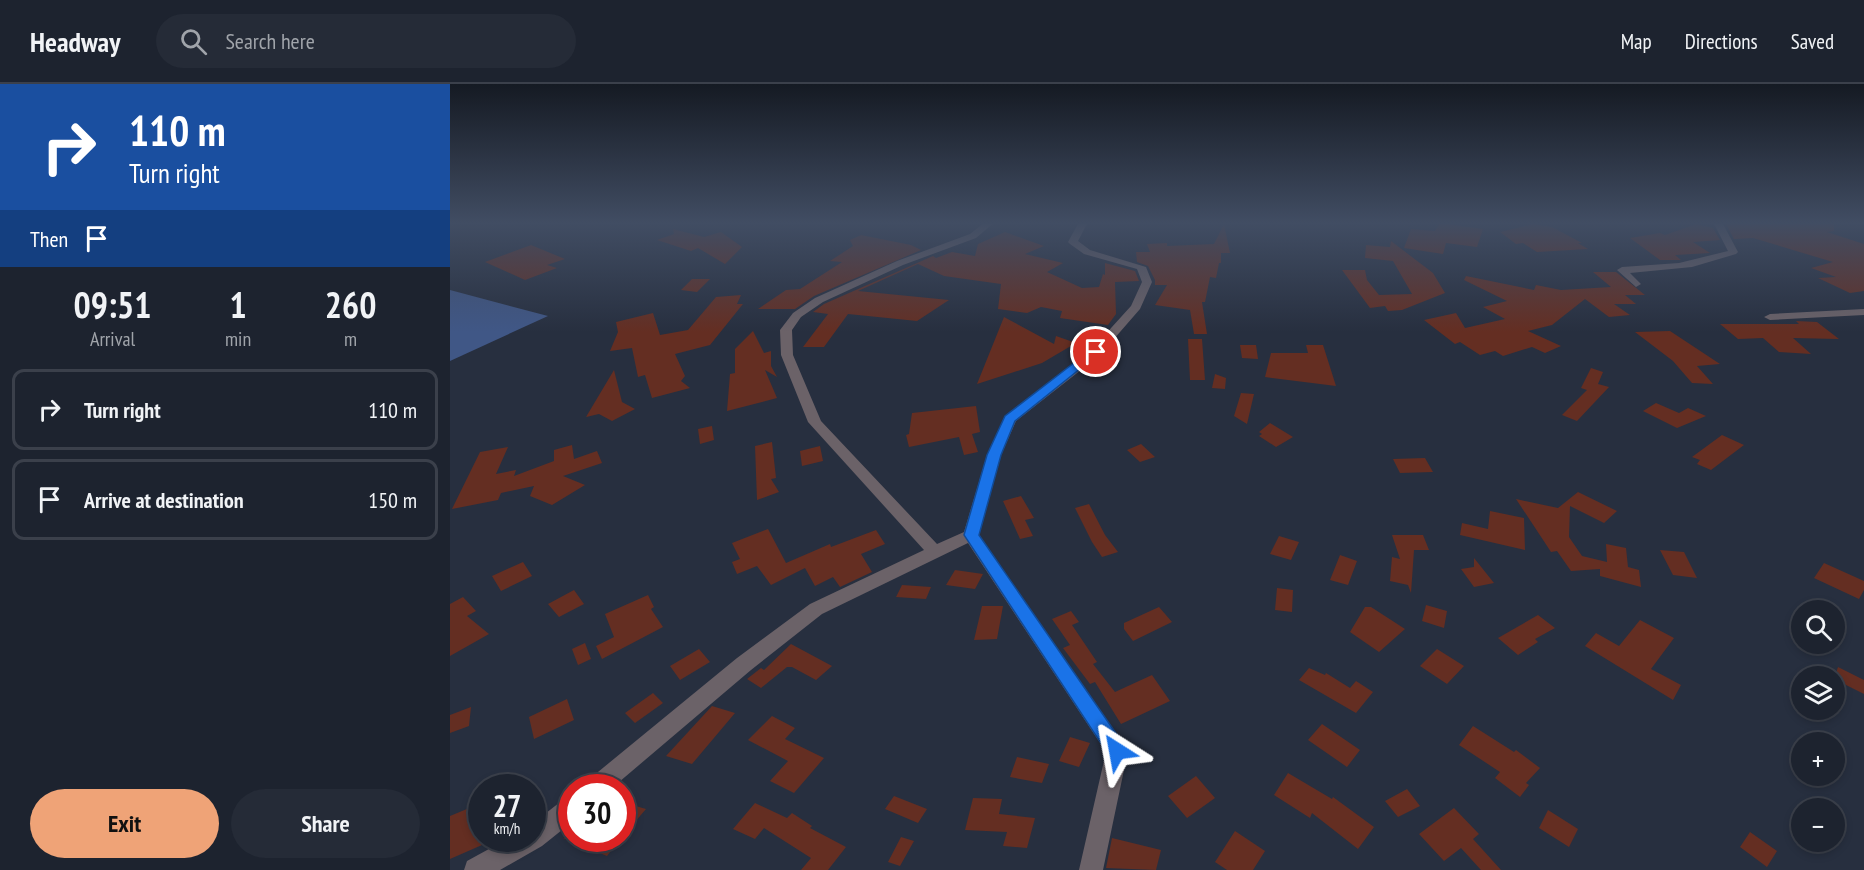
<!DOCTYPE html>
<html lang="en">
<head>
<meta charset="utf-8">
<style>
  :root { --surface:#1d232f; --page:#252b37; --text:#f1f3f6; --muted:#a0a4aa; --line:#3b404b; --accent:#efa377 }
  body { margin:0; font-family:"PT Sans Narrow",sans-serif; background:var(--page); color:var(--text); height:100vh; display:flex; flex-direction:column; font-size:22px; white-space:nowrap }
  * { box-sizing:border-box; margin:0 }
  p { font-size:20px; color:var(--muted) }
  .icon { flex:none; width:33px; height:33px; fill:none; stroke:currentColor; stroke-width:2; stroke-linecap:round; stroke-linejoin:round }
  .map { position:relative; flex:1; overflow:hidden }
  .details { display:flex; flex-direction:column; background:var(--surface); width:450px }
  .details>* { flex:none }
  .top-card { background:#1a4fa0; color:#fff; overflow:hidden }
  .buttons { position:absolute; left:1341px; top:516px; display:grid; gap:12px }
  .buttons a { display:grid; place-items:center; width:54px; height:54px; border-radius:50%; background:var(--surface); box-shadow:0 3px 9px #0003,0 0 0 2px var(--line); font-size:30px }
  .speed { position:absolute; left:18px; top:690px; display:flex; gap:12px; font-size:30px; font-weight:700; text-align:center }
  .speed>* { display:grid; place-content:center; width:78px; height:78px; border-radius:50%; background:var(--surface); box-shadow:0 3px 9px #0003,0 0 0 2px var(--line); line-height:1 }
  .speed small { font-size:15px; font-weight:400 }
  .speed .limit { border:9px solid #d22; background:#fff; color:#111 }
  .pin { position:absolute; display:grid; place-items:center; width:51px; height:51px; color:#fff; margin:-26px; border:3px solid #fff; border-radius:50%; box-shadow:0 2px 6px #0007 }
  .me { position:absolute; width:66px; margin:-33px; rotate:326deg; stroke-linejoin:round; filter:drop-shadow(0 0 4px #0008) }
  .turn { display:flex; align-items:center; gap:21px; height:126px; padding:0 30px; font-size:27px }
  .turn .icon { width:78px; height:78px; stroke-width:2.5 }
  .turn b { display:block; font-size:42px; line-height:51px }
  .then { display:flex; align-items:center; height:57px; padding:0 30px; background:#0003; gap:12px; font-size:22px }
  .eta { display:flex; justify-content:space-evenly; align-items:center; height:102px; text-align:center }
  .eta b { font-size:36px; font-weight:700; line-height:42px }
  .button { display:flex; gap:12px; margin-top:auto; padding:12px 30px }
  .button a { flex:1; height:69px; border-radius:36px; background:var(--accent); color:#111; font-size:24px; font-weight:700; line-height:69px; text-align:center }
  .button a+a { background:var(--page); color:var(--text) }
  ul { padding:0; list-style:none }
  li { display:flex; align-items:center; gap:18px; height:81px; margin:0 12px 9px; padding:0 18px; border:3px solid var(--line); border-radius:12px }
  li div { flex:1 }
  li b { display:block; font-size:22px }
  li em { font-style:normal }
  header { display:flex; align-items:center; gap:36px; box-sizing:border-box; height:84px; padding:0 30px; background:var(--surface); border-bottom:2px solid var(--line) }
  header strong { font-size:28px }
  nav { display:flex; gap:33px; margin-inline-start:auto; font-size:21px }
  .search { width:420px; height:54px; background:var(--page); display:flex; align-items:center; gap:15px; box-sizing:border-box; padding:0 21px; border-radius:33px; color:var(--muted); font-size:22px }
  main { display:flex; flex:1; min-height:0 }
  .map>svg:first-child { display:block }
  .forest { fill:#405786 }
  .building { fill:#642e22 }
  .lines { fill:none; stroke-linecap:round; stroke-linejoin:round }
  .street { fill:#6b6268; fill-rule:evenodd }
  .route { fill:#1a73e8; stroke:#114b97; stroke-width:1.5 }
</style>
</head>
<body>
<header>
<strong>Headway</strong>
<div class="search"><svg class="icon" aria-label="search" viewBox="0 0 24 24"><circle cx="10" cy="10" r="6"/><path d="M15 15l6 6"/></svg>Search here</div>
<nav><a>Map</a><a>Directions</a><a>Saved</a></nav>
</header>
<main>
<section class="details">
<div class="top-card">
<div class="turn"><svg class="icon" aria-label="right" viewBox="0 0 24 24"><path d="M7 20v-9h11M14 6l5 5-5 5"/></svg><div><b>110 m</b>Turn right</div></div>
<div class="then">Then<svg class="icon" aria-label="arrive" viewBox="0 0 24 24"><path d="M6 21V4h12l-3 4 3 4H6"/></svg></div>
</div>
<div class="eta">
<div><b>09:51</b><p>Arrival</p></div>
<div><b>1</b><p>min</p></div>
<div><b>260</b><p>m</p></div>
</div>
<ul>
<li><svg class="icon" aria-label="right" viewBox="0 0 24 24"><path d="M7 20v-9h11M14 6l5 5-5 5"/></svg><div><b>Turn right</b></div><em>110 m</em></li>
<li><svg class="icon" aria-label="arrive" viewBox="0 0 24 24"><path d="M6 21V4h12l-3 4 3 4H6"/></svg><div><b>Arrive at destination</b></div><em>150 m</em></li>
</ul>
<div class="button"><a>Exit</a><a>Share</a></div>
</section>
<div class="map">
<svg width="1414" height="786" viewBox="0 0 1414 786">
  <rect width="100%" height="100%" fill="#272f3f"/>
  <!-- forest -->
  <path class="forest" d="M0 206 98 232 0 277Z"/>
  <!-- building -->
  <path class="building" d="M1275 138H1384V147L1377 148 1414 160V207L1400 209 1368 194 1386 193 1361 184 1383 178 1303 154 1284 155Z
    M990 139 1033 145 1027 163 996 159 993 170 954 164 961 145 985 147Z
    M774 140 780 169H771V179H769L766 194 760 193 755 218H752L757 250H744L740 226 705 221 717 201H705V196L698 182 687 178 686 168H700L697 160 717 159V162L764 160Z
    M1083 140 1102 143 1132 159H1128L1138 165 1087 168 1073 159 1066 160 1050 148Z
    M1246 140 1263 144 1270 156 1243 158 1260 169 1225 171 1231 176H1210L1180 154 1210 149 1215 151Z
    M223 145 254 153 271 148 292 163 275 180 248 164 241 167 207 156 224 150Z
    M555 148 594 162 575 170 613 179 597 188 632 204 649 203 653 190 655 191V179L685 187 689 197 665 198 666 230 658 241 610 234 612 227 591 223 577 229 548 225 551 200 494 192 468 180 408 207 499 216 467 237 398 230 374 263H353L378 230 363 228 374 220 483 172 486 174 502 168 525 172 528 160Z
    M411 151 461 161 471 166 364 212 345 225H308L336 206 350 205 392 178 380 177 403 162 400 156Z
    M941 157 983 189 995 209 952 226 938 227 935 222 920 224 892 186H915L917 196 929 211 962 210 943 177 915 174 916 161 940 163Z
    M81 161 115 175 97 181 107 184 75 196 35 178Z
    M1143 188H1166L1195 211H1175L1186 220H1164L1180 231 1159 233 1135 215 1102 241 1078 247 1111 262 1095 269 1082 263 1053 272 1045 267 1030 271 1010 258 1005 260 974 236 1006 229 1015 244 1055 235 1033 223 1057 217 1014 196 1016 192 1084 206 1086 201 1111 206 1161 203Z
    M242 195H260L247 208 231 206Z
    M291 211 287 220H293L260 261 225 270 235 292 231 297 240 304 202 314 195 291 188 293 182 264 160 267 168 248 166 238 203 229 210 251 238 246 266 213Z
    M554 233 604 260 606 252 626 259 592 279 527 300Z
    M1346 237 1367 238 1389 255 1343 254 1361 270 1329 268 1313 254 1288 255 1270 240H1349Z
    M303 247 314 269 321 267V282L327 293 315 286 327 314 277 327 280 290 285 289V265Z
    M1220 247 1270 280 1247 282 1263 300 1242 299 1223 277 1185 248Z
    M738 255H752L755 296H740Z
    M790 261H806L808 275 792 274Z
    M856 261H873L886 302 815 293 821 269H858Z
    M1141 284 1153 288 1148 300 1159 303 1127 337 1112 331 1137 306 1131 304Z
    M164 286 172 318 185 325 162 337 149 330 136 333Z
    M765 290 776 294 775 305 762 304Z
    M791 309 804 310 797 340 784 332Z
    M1206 319 1229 329 1238 324 1256 332 1227 344 1193 327Z
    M526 322 530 348 522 350 528 368 514 371 509 353 459 363 456 351 459 350 462 329Z
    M820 339 843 353 826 363 809 352 812 350 809 348Z
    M262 342 264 356 250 360 248 345Z
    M1272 351 1294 361 1261 386 1247 380 1250 376 1242 373Z
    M322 358 326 394 321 395 329 408 307 416 305 362Z
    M691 360 705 373 690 378 677 366Z
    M122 361 124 375 147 367 152 379 113 392 135 401 102 421 80 412 84 402 51 409 48 416 2 425 30 368 58 363 46 390 66 386 64 392 104 377V366Z
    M370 362 373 377 352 382 350 367Z
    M975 374 983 388 950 389 943 375Z
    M1128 408 1167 427 1154 439 1120 422 1119 453 1132 472 1157 478 1156 460 1176 464 1178 483 1189 486 1191 503 1150 492V485L1121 487 1107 467 1101 468 1066 415 1108 424Z
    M571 412 584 434 575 436 583 452 570 455 553 417Z
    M639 420 655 451 668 468 652 473 642 458 625 424Z
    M1040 427 1074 434 1075 466 1010 451 1012 439 1038 445Z
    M318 445 336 479 380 460 381 463 426 446 435 460 411 470 422 488 390 503 383 493 365 502 355 484 321 501 307 482 287 490 282 478 290 475 282 459Z
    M942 451H973L979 466H964L961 509 958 501 940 497 942 473 950 475Z
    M829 452 849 458 841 476 820 470Z
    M1210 466 1234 468 1247 494 1223 491Z
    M890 471 907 477 898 501 880 496Z
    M1024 474 1044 499 1024 503 1011 485 1024 483Z
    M73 478 82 492 51 507 42 492Z
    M1374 479 1414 497V506L1409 515 1364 494Z
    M505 486 533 490 525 505 496 501Z
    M452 501 481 503 476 515 446 513Z
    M827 504 843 506 842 528 825 526Z
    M124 506 134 520 109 533 98 520Z
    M198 511 204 523 201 525 213 543 152 575 146 562 164 553 155 530Z
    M13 513 26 527 17 532 39 550 0 572V520Z
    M976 521 997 527 994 544 972 537Z
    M532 522H553L547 555 524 556Z
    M709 523 722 538 683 557 674 545V539Z
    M915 523H921L955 545 929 568 900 548Z
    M621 527 629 538 622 541 647 578 643 580 665 608 702 591 720 617 671 640 645 598 640 600 613 564 620 561 602 535Z
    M1088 531 1105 544 1085 555 1088 558 1068 571 1048 554Z
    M1190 536 1224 554 1201 585 1231 601 1223 616 1135 562 1146 549 1169 562Z
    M135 559 141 575 128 581 122 565Z
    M341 560 382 582 366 596 342 583H337L311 604 297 595 311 584 314 586Z
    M249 565 260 578 230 596 220 582Z
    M987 565 1014 582 997 600 970 582Z
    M1388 583 1414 596V610L1384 595Z
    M859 584 875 591 876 589 900 604 906 597 923 608 906 629 849 596Z
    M203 609 213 619 185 639 175 629Z
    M117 615 124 636 84 655 79 633Z
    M262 622 285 629 242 680 216 672Z
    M21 623 19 642 0 649V631Z
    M322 632 345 644 335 655 374 674 344 709 320 697 338 677 298 656Z
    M872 640 910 666 897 683 858 656Z
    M1023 642 1064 668 1066 666 1090 684 1076 699 1079 701 1070 713 1045 694 1050 688 1009 661Z
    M620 653 640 659 629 683 609 677Z
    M567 673 599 680 592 699 560 693Z
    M838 689 882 715 883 713 924 743 908 765 862 729 860 734 824 711Z
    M746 692 765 714 737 734 718 712Z
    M957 705 970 722 948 733 935 717Z
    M444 712 477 725 468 739 435 725Z
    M523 714 552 715 549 730 585 734 577 764 553 762 557 748 515 746Z
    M172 718 196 725 172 753Z
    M305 719 337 734 342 729 362 742 360 744 396 763 378 786H351L361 774 314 744 305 755 283 745Z
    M29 720 32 761 0 775V732Z
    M1004 724 1029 750 1023 755 1051 786H1031L1011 764 994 777 969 750Z
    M1098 726 1128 745 1119 763 1089 744Z
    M785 747 815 767 803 786H777L765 778Z
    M1300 748 1327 767 1317 783 1290 763Z
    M451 753 464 757 450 782 438 778Z
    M113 754H171L157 772Z
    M662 754 711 766 706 786 656 784Z"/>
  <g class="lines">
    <!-- street -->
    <path class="street" d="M535 138H545L526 154 453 181 373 218 351 233 342 246 343 271 371 337 487 460 514 448 537 371 555 332 642 265 681 222 692 198 687 185 634 170 620 160 618 158 629 138H638L628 157 640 166 696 183 702 198 690 225 650 271 566 337 551 371 529 451 678 667 653 786H629L656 668 518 459 372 530 301 586 162 704H134L137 697 287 574 360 520 474 466 358 338 331 271 330 246 343 229 365 214 447 177 520 150Z
      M1263 138H1272L1288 168 1286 170 1242 183 1180 189 1191 200 1186 203 1167 186 1172 183 1229 179 1278 167Z
      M1414 225V231L1320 236 1314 233 1320 230Z
      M122 712V738L92 762 50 786H14L17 777 59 754H82V740L114 715Z"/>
  </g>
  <!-- sky -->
  <linearGradient id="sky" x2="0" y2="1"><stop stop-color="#151a23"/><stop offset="0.56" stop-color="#414d63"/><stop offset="1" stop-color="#414d63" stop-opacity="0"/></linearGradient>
  <rect width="1414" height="248" fill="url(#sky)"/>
  <!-- route -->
  <path class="route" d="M642 265 651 268 565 337 551 371 529 451 674 661 677 667 674 673 667 676 660 673 514 451 537 371 555 332Z"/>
</svg>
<div class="buttons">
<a><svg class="icon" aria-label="search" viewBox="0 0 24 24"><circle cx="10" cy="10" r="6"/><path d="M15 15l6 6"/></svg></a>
<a><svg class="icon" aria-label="layers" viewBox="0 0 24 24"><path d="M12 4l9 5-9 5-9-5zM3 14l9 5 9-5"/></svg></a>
<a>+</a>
<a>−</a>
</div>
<div class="speed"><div>27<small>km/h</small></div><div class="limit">30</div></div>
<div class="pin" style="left:646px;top:268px;background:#d93025"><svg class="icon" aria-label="arrive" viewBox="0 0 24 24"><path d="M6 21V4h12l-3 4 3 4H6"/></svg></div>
<svg class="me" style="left:667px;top:667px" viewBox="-20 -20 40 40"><path d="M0-17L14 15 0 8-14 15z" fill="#1a73e8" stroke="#fff" stroke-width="4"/></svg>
</div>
</main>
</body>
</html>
